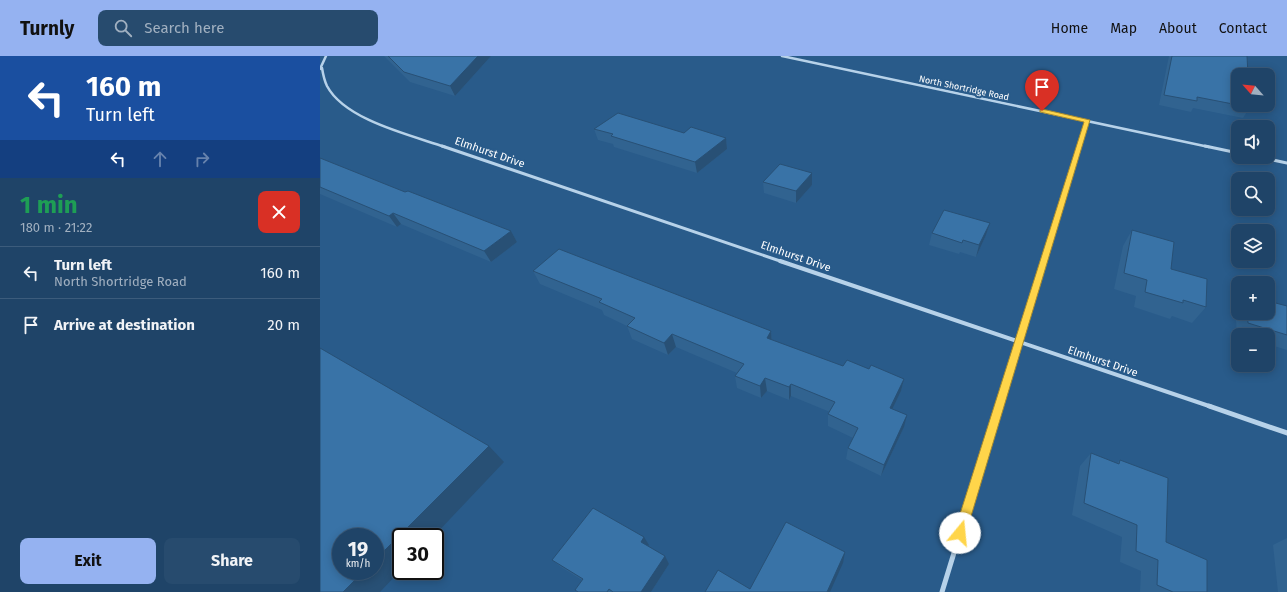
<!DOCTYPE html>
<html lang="en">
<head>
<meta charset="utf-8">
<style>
  :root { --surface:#1f4468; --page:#274b6e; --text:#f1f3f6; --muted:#a1b0c0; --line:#3c5c7c; --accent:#95b2f1 }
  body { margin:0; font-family:"Fira Sans",sans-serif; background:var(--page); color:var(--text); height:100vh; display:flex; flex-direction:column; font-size:15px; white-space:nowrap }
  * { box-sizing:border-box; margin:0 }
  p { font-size:13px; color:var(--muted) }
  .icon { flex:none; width:22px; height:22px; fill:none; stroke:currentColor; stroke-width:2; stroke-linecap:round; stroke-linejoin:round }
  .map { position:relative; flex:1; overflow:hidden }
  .drawer { display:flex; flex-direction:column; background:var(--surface); width:320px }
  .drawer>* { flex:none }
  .hud { background:#1a4fa0; color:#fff; overflow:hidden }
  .needle { width:26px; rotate:297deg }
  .tools { position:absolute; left:911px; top:12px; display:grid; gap:8px }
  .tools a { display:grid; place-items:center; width:44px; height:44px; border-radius:8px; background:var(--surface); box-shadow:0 2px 10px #0003,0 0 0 1px var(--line); font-size:20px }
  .speed { position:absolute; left:12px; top:472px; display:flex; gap:8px; font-size:20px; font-weight:700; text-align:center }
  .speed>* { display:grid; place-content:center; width:52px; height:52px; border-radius:50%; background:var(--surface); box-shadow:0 2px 10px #0003,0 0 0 1px var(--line); line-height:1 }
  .speed small { font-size:10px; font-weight:400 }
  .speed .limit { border:2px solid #111; border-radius:6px; background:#fff; color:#111 }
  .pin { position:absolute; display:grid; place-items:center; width:34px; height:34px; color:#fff; margin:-41px -17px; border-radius:50% 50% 50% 0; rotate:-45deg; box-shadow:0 0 4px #0007 }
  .pin .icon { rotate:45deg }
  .me { position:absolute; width:44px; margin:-22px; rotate:17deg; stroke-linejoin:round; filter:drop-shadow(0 0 3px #0008) }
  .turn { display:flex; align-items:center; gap:14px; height:84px; padding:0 20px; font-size:18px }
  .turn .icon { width:52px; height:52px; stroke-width:2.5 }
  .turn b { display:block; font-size:28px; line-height:34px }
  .lanes { display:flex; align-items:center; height:38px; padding:0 20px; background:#0003; justify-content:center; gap:20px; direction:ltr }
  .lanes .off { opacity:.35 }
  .round { display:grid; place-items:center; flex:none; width:42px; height:42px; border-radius:8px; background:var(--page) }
  .overview { display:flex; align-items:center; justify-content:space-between; height:68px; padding:0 20px }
  h1 { font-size:24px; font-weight:700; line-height:30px; color:#1e9e55 }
  .primary-button { display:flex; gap:8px; margin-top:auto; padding:8px 20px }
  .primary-button a { flex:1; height:46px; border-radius:8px; background:var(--accent); color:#111; font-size:16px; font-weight:700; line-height:46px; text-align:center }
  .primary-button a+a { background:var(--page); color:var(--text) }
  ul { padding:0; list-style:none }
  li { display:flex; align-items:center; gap:12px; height:52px; padding:0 20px; border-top:1px solid var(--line) }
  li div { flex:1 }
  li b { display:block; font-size:15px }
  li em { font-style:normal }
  header { display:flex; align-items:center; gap:24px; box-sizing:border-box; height:56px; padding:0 20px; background:var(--accent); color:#111 }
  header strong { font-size:19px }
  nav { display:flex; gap:22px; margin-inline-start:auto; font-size:14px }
  .search { width:280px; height:36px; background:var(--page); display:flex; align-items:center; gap:10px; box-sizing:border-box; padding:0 14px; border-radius:8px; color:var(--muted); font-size:15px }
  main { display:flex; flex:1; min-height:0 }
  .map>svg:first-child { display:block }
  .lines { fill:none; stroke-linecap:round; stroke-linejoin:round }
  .street-far3 { stroke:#b7d2e9; stroke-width:2.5 }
  .street-far2 { stroke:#b7d2e9; stroke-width:3 }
  .street-far1 { stroke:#b7d2e9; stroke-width:4 }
  .street { stroke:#b7d2e9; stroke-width:5 }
  .wall { fill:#316390 }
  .shaded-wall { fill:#285075 }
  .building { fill:#3973a7; stroke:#285075 }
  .route { fill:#ffd54a; stroke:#a68a30 }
  .labels { text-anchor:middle; stroke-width:4; stroke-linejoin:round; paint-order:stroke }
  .far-street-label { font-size:9px; fill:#fff; stroke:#295b8a }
  .street-label { font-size:11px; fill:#fff; stroke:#295b8a }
</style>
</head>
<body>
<header>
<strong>Turnly</strong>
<div class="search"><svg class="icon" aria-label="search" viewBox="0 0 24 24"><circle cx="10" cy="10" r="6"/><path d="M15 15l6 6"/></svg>Search here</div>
<nav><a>Home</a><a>Map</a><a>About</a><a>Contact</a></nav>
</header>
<main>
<section class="drawer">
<div class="hud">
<div class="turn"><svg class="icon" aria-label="left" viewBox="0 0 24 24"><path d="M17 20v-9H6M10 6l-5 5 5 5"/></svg><div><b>160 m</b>Turn left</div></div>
<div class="lanes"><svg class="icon" aria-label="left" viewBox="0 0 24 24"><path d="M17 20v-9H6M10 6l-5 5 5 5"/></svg><svg class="icon off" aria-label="ahead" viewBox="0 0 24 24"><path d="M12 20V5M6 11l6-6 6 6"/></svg><svg class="icon off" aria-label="right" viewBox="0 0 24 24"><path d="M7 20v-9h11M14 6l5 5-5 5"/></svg></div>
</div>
<div class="overview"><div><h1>1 min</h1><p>180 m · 21:22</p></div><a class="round" style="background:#d93025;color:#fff"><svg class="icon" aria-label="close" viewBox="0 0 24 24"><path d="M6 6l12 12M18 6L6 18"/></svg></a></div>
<ul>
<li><svg class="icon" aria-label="left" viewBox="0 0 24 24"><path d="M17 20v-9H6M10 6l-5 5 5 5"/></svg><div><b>Turn left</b><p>North Shortridge Road</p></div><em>160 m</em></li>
<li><svg class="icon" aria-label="arrive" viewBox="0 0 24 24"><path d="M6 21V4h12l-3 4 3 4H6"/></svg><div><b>Arrive at destination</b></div><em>20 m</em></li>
</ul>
<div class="primary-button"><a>Exit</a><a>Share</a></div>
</section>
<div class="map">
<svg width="967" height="536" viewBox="0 0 967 536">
  <rect width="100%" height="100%" fill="#295b8a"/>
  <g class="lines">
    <!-- street-far3 -->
    <path class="street-far3" d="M462 0 889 91
      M2 12C3 18 4 24 7 30 25 64 90 79 125 91
      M0 13 6 0
      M759 91 767 65"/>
    <!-- street-far2 -->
    <path class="street-far2" d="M122 90 463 206
      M885 90 918 97
      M939 101 967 107
      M724 206 759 90"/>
    <!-- street-far1 -->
    <path class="street-far1" d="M460 205 892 351
      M679 351 724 205"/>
    <!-- street -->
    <path class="street" d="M889 350 967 377
      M622 536 679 350"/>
  </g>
  <!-- wall -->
  <path class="wall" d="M64 0H171L135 40 90 26Z
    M849 0H927L930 51 923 62 873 52 871 56 839 49Z
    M274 73 364 77 406 82 407 93 377 117 294 91 293 88 278 84Z
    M0 102 85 136 191 175 197 186 171 206 81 168 77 171 0 138Z
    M492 117V129L476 147 444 137 443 126Z
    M670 167 666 179 656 201 640 196 639 198 609 189 612 177Z
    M812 174 851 213 886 251 872 267 852 260 850 263 814 251 816 240 794 233 803 190Z
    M213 215 451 275 452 284 523 310 549 313 584 323 581 335 572 353 584 371 561 420 526 403 528 392 533 382 508 370V358L510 356 471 340 469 344 447 335 441 342 417 332 415 320 417 317 356 291 348 299 312 283 307 270 284 259 282 254 220 228Z
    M918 247V257H948L967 250V294L948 288V279H920L917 278 915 250Z
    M771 397 797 407 800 404 846 486 887 536H820L821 515 800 506 802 481 752 459 760 410Z
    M967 482V536H958L953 489Z
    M329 489V491L349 508 331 536H257L255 534 262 524 241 511 232 504Z"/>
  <!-- shaded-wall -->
  <path class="shaded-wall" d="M158 0H171L135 40 130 30Z
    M406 82 407 93 377 117 375 106Z
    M492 117V129L476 147V135Z
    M73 157 81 168 77 171 69 160Z
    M670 167 666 179 656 201 659 189Z
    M191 175 197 186 171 206 164 195Z
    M451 275 452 288 447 282Z
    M352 278 356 291 348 299 344 287Z
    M445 322 447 335 441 342 440 330Z
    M584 323 581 335 567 364 570 352Z
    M471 328V340L469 344V331Z
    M587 359 584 371 561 420 564 409Z
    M169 390 184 406 113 481H81V514L60 536H23L44 515H55V504Z
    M324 481 329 489 326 494 321 486Z
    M525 496 523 507 510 536H507Z
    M345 500 349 508 331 536H321Z"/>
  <!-- building -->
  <path class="building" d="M68 0H158L130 30 84 16Z
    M852 0H927L928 19H918V49L877 41V45L844 39Z
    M918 49H930V51Z
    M298 57 364 77 371 71 406 82 375 106 291 80 293 78 274 73Z
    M0 102 85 136 88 135 191 175 164 195 73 157 69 160 0 131Z
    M460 108 492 117 476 135 443 126Z
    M624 154 670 167 659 189 643 184 642 187 612 177Z
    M812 174 854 186 851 213 887 223 886 251 863 244V247L825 236 827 224 804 217Z
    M239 193 451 275 447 282 523 310 527 304 549 313 551 309 584 323 570 352 587 359 564 409 528 392 538 372 508 358 515 346 471 328 469 331 445 322 440 330 415 320 424 308 352 278 344 287 307 270 315 262 279 246 282 243 213 215Z
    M948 245 967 250V279L928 267 927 257H948Z
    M0 292 169 390 55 504V481H21V515H44L23 536H0Z
    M771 397 799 408 800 404 848 422 846 486 887 504V536H853L837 529 838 504 816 495 817 469 764 447Z
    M273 452 324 481 321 486 345 500 321 536H293L289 533 287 536H258L255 534 263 523 232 504Z
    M466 466 525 496 507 536H385L398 514 430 533Z"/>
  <!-- route -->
  <path class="route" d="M722 53 770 64 646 477 645 481 640 483 636 481 634 477 764 66 720 56V54Z"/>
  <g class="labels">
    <!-- far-street labels -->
    <g class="far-street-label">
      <text transform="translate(644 32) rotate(12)" y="3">North Shortridge Road</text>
    </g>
    <!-- street labels -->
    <g class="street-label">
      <text transform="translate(170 96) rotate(19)" y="4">Elmhurst Drive</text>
      <text transform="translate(476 200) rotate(19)" y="4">Elmhurst Drive</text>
      <text transform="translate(783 305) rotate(19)" y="4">Elmhurst Drive</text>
    </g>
  </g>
</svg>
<div class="tools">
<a><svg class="needle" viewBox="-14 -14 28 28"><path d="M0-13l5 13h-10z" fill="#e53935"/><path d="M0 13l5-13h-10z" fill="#a1b0c0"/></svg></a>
<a><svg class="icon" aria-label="sound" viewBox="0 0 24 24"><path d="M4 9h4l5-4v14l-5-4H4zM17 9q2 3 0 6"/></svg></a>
<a><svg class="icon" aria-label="search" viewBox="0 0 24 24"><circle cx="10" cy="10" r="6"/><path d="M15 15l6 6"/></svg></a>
<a><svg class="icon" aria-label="layers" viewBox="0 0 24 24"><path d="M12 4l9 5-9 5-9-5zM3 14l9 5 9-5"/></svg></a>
<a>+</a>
<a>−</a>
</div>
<div class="speed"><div>19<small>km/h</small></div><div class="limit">30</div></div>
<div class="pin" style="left:722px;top:55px;background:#d93025"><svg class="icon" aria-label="arrive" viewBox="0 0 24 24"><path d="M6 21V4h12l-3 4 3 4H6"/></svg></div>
<svg class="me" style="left:640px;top:477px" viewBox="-20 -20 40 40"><circle r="19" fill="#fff"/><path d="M0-13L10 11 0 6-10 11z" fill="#ffd54a"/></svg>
</div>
</main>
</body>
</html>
